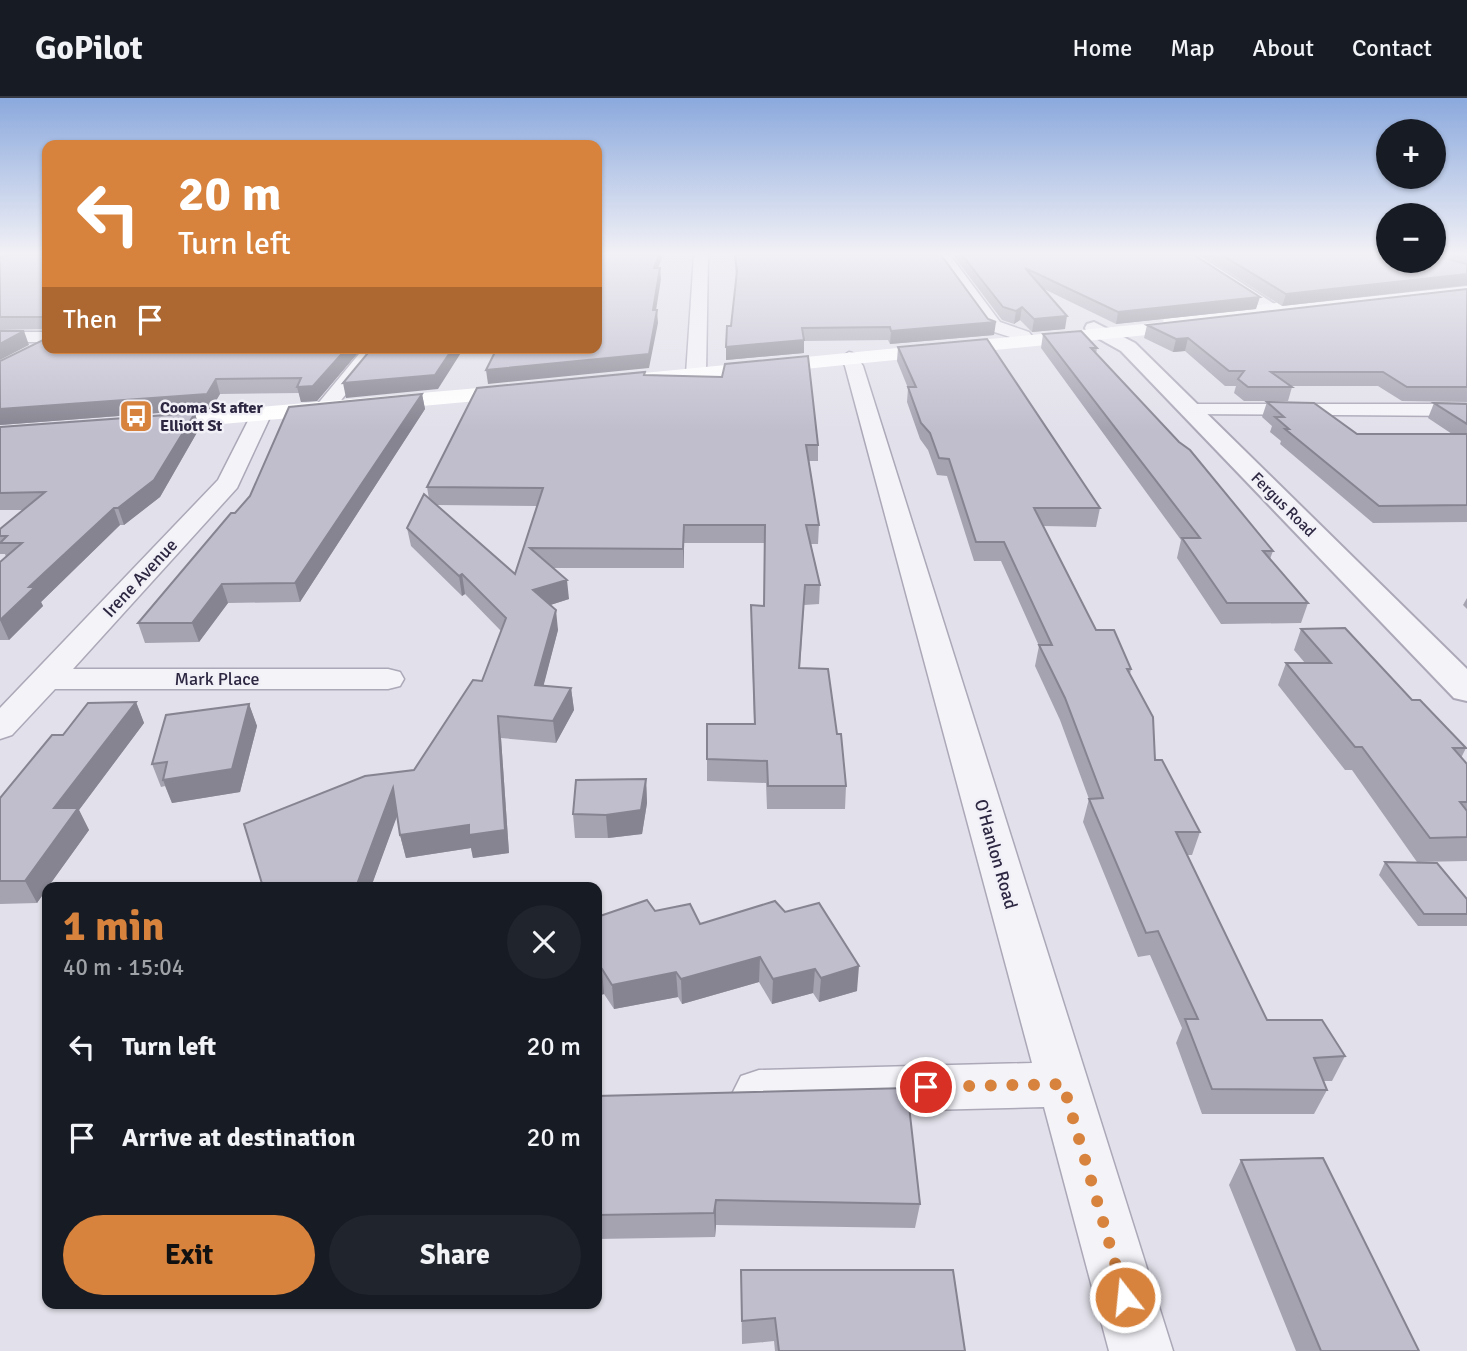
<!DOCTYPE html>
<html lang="en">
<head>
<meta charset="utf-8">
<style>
  :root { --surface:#171b24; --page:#20242c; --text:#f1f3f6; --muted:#9ea1a6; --line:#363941; --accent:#d7833d }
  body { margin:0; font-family:Signika,sans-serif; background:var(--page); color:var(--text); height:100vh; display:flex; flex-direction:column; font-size:26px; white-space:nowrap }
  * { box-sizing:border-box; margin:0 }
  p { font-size:23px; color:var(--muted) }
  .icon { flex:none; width:38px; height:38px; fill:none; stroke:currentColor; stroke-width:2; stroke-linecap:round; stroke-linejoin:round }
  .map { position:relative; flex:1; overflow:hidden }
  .panel { position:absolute; left:42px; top:784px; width:560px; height:427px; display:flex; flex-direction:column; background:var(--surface); border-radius:14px; box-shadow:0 2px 5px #0004 }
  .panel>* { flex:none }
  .guide { position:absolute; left:42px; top:42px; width:560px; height:214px; border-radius:14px; box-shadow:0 2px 5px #0004; background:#d7833d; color:#fff; overflow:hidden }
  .tools { position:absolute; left:1376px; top:21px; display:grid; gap:14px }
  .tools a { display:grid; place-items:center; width:70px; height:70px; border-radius:50%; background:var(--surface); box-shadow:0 2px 5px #0004; font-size:35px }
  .pin { position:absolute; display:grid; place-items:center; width:60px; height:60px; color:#fff; margin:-30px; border:4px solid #fff; border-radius:50%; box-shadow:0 2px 7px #0007 }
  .me { position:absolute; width:77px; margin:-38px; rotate:344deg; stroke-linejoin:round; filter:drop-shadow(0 0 5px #0008) }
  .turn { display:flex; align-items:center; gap:24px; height:147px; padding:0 21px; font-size:32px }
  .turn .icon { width:91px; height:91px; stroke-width:2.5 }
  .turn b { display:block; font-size:49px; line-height:60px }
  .then { display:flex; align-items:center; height:66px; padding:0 21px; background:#0003; gap:14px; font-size:26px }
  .round { display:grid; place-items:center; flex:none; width:74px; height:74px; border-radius:37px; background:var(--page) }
  .overview { display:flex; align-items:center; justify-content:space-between; height:119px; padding:0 21px }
  h1 { font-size:42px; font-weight:800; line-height:52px; color:var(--accent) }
  .primary-button { display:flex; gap:14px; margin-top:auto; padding:14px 21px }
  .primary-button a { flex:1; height:80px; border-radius:42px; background:var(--accent); color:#111; font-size:28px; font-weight:800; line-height:80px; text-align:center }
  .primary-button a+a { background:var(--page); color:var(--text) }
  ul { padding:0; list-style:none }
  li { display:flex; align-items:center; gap:21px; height:91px; padding:0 21px }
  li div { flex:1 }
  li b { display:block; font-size:26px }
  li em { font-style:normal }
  header { display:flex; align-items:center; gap:42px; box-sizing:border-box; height:98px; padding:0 35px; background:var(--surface); border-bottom:2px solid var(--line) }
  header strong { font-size:33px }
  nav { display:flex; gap:38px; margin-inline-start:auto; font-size:24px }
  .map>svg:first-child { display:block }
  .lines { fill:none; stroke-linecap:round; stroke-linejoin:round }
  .minor-casing { stroke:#aca8b8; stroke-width:3 }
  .tertiary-casing { stroke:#aca8b8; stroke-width:4 }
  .minor { fill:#f4f3f8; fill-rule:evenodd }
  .tertiary { fill:#f4f3f8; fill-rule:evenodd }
  .secondary { fill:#fff; fill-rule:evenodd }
  .wall { fill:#a5a3b0; fill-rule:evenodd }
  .shaded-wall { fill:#868490 }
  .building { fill:#c0bdcd; stroke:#868490; stroke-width:2 }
  .route { stroke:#d7833d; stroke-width:12; stroke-dasharray:0 21.6 }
  .labels { text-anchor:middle; stroke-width:5; stroke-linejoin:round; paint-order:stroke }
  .far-poi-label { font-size:16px; font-weight:bold; fill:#2e2742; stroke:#f1f0f7; text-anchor:start }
  .far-street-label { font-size:16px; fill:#2e2742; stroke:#f1f0f7 }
  .street-label { font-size:18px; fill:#2e2742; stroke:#f1f0f7 }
</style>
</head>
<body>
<header>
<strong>GoPilot</strong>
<nav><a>Home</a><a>Map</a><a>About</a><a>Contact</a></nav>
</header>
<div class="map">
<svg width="1467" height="1253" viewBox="0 0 1467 1253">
  <rect width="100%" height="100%" fill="#e2e0ea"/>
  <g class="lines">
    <!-- minor casing -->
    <g class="minor-casing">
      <path id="minor" d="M694 157H708L706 276 696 282 686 276Z
        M936 157H950L1000 224 1029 234 1032 238 1029 242 1023 243 988 232Z
        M0 234H47V244H0Z
        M364 250H383L330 316H316L313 312 316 308Z
        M849 254 855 256 863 268 1173 1253H1109L1044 1009 759 1016 741 1010 733 994 741 978 759 972 1032 965 845 268 840 260Z
        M1191 306H1467V318L1184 316 1181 312 1184 308Z
        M261 311 268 313 271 317 237 390 73 571H388L400 574 404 581 400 588 388 591H55L12 637 0 641V610L218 382 251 317 254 313Z"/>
    </g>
    <!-- tertiary casing -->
    <g class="tertiary-casing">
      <path id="tertiary" d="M1180 157H1198L1290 216 1287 220H1275Z
        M1094 224 1135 245 1467 571V603L1454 600 1121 253 1087 234 1085 230 1087 226Z"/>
    </g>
    <!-- minor -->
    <use href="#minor" class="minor"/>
    <!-- tertiary -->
    <use href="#tertiary" class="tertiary"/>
    <!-- secondary -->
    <path class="secondary" d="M1467 183V193L1205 224 1204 230 1197 232 623 289 615 288 612 283 615 278 623 277 1163 224 1165 218 1171 217Z
      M525 286 533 288 536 293 533 298 145 333 137 331 133 326 137 321 145 319Z"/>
  </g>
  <!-- wall -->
  <path class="wall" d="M0 157H47V250H362L317 303 301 304 299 295 220 296 211 311 0 327V263L47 240 45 231 0 232Z
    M734 157H941L994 237 890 246 888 242 804 243V255L726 262 731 228 736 178Z
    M953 157H1194L1256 211 1116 226 1044 191 1065 231 1032 234 1020 222 1014 226 1002 222Z
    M1202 157H1388L1467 166V188L1282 208Z
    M1438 157H1467V165Z
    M1467 191V304L1402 303 1378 288H1291L1292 289 1288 303H1244L1234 295 1236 288H1225L1185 253 1173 254 1144 240 1147 227Z
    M1043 236 1097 250 1096 256 1273 453 1270 461 1308 505 1301 525 1221 526 1177 460 1181 442 1041 250Z
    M898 249 1100 410 1096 429 1043 428 1096 532 1131 571 1130 576 1155 662 1200 734 1192 757H1187L1267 922 1345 958 1332 983H1323L1327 992 1314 1016H1202L1176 945 1182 930 1150 857 1138 859 1083 724 1089 701 1060 622 1035 568 1039 548 1001 463H974L947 378 937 377 928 352 920 341 907 304 908 290 897 263Z
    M645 274V277L818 347V363H809L819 427 818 446H811L820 487 819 506 804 507 800 570 837 636 846 688 845 711H767L766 685 707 683V626H754L751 507 764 508V445H684V470H552L569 501 550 507 558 532 543 588 571 590 574 612 556 645 501 640 509 755 473 760 471 750 406 760 400 737 397 717 371 789H263L414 672 482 583 501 533 465 496 462 498 411 448 407 430 429 401 427 389ZM437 407 537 408 515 476Z
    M422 296 425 311 300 504 228 505 199 544 145 545 138 525 235 415Z
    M1267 304 1357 336H1452L1428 320 1434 305 1467 306V424L1373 425 1280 346 1281 343 1270 334 1272 328 1262 319Z
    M195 315 199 331 160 399 124 427H120L41 504 43 508 9 542H0V464L6 459 5 456H0V431L23 412H0V329Z
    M1467 500V511L1463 507Z
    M1301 531 1412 602 1466 650 1461 660 1467 666V763L1417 764 1352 672H1345L1278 587 1286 565H1305L1294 552Z
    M136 604 144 625 79 712 89 732 48 789H47L37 805 0 806V700L63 637Z
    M249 606 257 628 240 694 172 705 165 688 161 689 152 666Z
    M646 681 647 705 642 736 608 740H575L573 716Z
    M1385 764 1467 801V828H1418L1379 777Z
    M655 813 700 826 785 814 857 893 819 904 813 895 772 906 759 884 682 906 678 899 614 911 604 896 597 898V819Z
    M597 998 920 1106 915 1130 716 1127 715 1139 597 1141Z
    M1241 1062 1419 1253H1296L1229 1087Z
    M741 1172 965 1253H775L774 1243 742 1246Z"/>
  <!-- shaded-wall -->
  <path class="shaded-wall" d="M659 157H663L654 181V170Z
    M660 170 661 181 654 225 653 212Z
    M1467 176V187L1282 208 1286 196Z
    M1260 199 1256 211 1116 226 1118 214Z
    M1022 209 1020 222 1014 226 1016 213Z
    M657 212 658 225 649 270 488 286 486 272Z
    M1067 218 1065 231 1032 234 1034 221Z
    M996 224 994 237 890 246 891 233Z
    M24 233 29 247 0 262V246Z
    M1188 240 1185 253 1173 254 1176 241Z
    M804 242V255L726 262V249Z
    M347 250H362L317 303 301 304 297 289Z
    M453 250H464L438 291 346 300 343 285Z
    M216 281 220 296 211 311 0 327V311Z
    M422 296 425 311 300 504 295 485Z
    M195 315 199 331 160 399 124 427 118 410Z
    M114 410 120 427 41 504 43 508 9 542 0 522 29 489Z
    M684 427V470L683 451Z
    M462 476 465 496 462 498 459 478Z
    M567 482 569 501 535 512 533 492Z
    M222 486 228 505 199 544 192 525Z
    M556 512 558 532 538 609 535 587Z
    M571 590 574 612 556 645 553 623Z
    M136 604 144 625 79 712 89 732 48 789H47V791L37 805 25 783 54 710Z
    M249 606 257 628 240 694 172 705 163 682Z
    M498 618 501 640 509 755 473 760 471 750 406 760 400 737 469 727Z
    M646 681 647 705 642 736 608 740 606 717Z
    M393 690 399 713 371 789H356Z
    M760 859 759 884 682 906 681 881Z
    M859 868 857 893 819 904 821 880Z
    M602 871 604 896 597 898V873Z
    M815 871 813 895 772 906 773 881Z
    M676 874 678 899 614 911 612 887Z
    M716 1102V1127L715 1139 714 1115Z"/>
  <!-- building -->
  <path class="building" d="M8 157H47V234H45V221L42 219H0V160Z
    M597 157H659L654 170H660L653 212H657L649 256 486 272 497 250H597Z
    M735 157H941L988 221 996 224 891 233 890 229 802 230 804 242 726 249 727 228H731L737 173Z
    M962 157H1194L1260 199 1118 214 1025 170 1067 218 1034 221 1022 209 1016 213 1003 209Z
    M1222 157H1388V163H1433V157L1467 166V176L1286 196Z
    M1467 191V289H1407L1383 274H1271L1292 289H1248L1238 281 1244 273H1229L1188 240 1176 241 1147 227Z
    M0 233H24L0 246Z
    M1081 233 1097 250H1091L1179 344 1190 352 1273 453H1263L1308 505H1227L1182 440H1200L1043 236Z
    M47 240V250H347L313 288 297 289 301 280 216 281 207 296 0 311V263Z
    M987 241 1100 410H1034L1096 532H1114L1131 571H1127L1153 619 1155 662H1162L1200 734H1176L1267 922H1322L1345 958 1314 960 1327 992 1212 991 1185 921H1198L1158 833 1146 835 1089 701 1103 700 1065 600 1039 547H1052L1004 444H976L949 361 939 360 930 335 921 325 908 289H916L898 249Z
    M372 250H453L435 277 343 285Z
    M808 258 818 347H806L819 427H806L820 487H805L799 570 828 571 837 636H841L846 688H768L767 663 707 661V626H755L751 507 764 508 765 427H684L683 451 530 450 567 482 533 492 556 512 535 587 571 590 553 623 498 618 505 732 469 737V727L400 737 393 690 356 789H263L244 726 365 678 414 672 473 582 482 583 506 520 462 476 459 478 407 430 424 396 515 476 543 390 427 389 477 290 645 274 644 277 722 279 725 266Z
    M422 296 295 485 222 486 192 525H138L231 415H235L250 398 289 309Z
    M1267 304 1314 305 1357 336H1467V407L1379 408 1285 331H1289L1275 319H1284Z
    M1434 305 1467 306V326Z
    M195 315 154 382 118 410H114L29 489H35L0 522V464L22 445H0L7 438H0V431L45 394 0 395V329Z
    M1345 530 1412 602H1420L1466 650H1453L1467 666V704H1460L1467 713V739L1430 740 1362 649H1355L1286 565H1331L1301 531Z
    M136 604 54 710H78L25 783H0V700L52 637H63L88 605Z
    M249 606 232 671 163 682 167 664 152 666 166 617Z
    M646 681 641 712 606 717 573 716 576 682Z
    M1385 764 1437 765 1467 801V816H1424Z
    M647 802 655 813 690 806 700 826 775 803 785 814 819 805 859 868 821 880 815 871 773 881 760 859 681 881 676 874 612 887 602 871 597 873V819Z
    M907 990 920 1106 716 1102 714 1115 597 1117V998Z
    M1323 1060 1419 1253H1321L1241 1062Z
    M741 1172H953L965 1253H779L775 1220 742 1223Z"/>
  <!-- sky -->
  <linearGradient id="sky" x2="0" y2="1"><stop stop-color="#8ba9dd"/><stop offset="0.47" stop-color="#f2f1f6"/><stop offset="1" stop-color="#f2f1f6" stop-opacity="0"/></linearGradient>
  <rect width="1467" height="332" fill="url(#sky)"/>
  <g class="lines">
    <!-- route -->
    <path class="route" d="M926 989 1063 986 1125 1199"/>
  </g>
  <!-- icons -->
  <defs>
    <g id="bus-square" transform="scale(1.75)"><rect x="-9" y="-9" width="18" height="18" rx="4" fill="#d7833d" stroke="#f1f0f7"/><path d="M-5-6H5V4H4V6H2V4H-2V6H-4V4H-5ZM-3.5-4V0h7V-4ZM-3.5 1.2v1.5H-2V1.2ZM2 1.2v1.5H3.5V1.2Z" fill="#fff"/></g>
  </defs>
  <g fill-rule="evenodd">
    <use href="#bus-square" x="136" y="318"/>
  </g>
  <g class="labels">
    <!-- far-poi labels -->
    <g class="far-poi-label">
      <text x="160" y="315">Cooma St after<tspan x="160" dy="18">Elliott St</tspan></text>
    </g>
    <!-- far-street labels -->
    <g class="far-street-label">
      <text transform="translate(1284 406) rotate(45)" y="6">Fergus Road</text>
    </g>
    <!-- street labels -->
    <g class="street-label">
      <text transform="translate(140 480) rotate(-47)" y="6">Irene Avenue</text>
      <text x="217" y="587">Mark Place</text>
      <text transform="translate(996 756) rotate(74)" y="6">O'Hanlon Road</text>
    </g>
  </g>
</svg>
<div class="tools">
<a>+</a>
<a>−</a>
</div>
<div class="pin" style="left:926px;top:989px;background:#d93025"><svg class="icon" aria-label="arrive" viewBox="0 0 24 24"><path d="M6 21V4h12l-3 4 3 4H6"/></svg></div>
<svg class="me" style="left:1125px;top:1199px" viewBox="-20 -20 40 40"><circle r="17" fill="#d7833d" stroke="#fff" stroke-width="3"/><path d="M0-11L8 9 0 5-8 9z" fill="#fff"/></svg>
<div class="guide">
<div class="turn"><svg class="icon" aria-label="left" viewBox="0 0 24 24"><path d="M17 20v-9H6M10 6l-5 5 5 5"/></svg><div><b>20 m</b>Turn left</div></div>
<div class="then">Then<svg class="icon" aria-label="arrive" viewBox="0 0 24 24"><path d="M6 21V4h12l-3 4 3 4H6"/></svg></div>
</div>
<section class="panel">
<div class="overview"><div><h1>1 min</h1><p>40 m · 15:04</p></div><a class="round"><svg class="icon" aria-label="close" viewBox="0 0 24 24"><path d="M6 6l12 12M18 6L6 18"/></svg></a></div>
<ul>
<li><svg class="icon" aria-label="left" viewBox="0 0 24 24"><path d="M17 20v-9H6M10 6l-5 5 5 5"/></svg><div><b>Turn left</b></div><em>20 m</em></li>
<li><svg class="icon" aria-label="arrive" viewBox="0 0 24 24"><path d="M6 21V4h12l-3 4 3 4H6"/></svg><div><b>Arrive at destination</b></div><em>20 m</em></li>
</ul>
<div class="primary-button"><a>Exit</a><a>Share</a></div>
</section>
</div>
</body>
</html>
